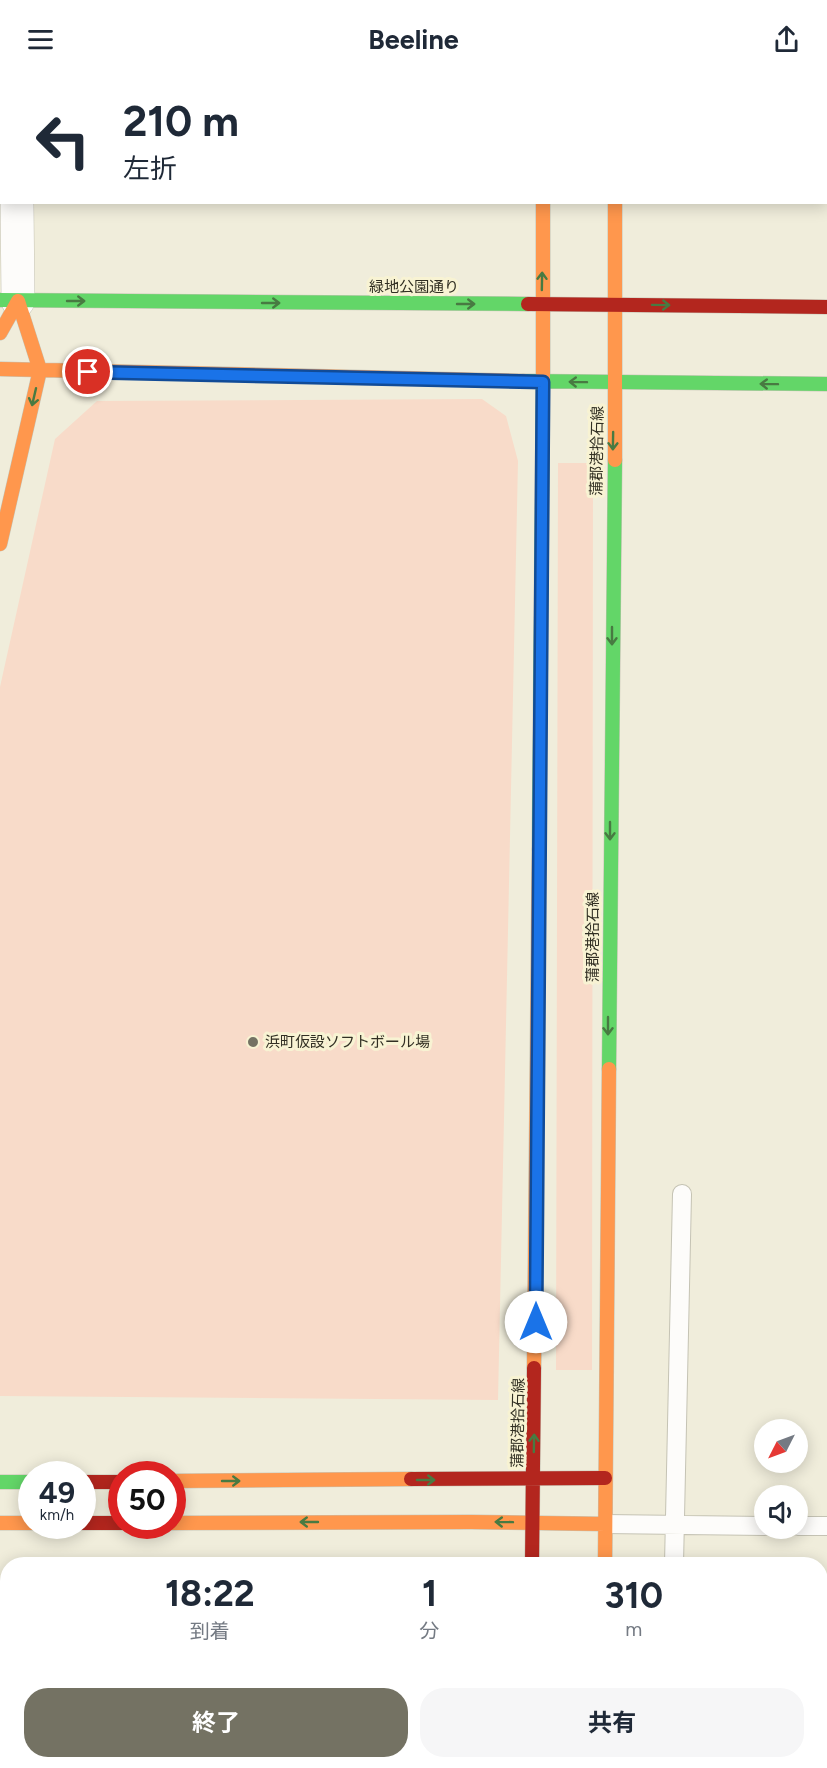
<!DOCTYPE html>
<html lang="ja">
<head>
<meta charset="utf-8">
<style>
  :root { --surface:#fff; --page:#f6f6f7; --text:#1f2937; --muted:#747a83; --accent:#747263 }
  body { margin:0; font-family:Figtree,"Noto Sans JP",sans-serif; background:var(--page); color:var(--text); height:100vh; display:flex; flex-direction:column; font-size:22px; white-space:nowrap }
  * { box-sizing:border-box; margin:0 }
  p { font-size:20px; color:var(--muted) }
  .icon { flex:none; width:33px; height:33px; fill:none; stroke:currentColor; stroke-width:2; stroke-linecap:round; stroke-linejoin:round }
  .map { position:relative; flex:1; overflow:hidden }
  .side { position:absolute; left:0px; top:1479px; width:828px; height:212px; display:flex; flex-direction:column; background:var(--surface); border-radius:24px 24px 0 0; box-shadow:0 3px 15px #0003 }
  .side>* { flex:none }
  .guide { position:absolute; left:0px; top:0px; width:828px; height:126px; box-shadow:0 3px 15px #0003; background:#fff; color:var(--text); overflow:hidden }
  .needle { width:39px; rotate:228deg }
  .tools { position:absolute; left:754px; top:1341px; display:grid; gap:12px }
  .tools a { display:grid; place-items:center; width:54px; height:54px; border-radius:50%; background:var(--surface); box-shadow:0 3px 15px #0003; font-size:30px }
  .speed { position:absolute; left:18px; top:1383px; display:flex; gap:12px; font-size:30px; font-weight:700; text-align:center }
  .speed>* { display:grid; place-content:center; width:78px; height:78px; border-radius:50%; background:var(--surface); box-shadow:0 3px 15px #0003; line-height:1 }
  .speed small { font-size:15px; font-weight:400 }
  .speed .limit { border:9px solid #d22; background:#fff; color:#111 }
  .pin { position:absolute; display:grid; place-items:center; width:51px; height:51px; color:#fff; margin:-26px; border:3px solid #fff; border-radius:50%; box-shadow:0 2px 6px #0007 }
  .me { position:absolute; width:66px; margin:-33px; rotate:0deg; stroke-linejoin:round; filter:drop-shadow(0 0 4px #0008) }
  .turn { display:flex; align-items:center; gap:21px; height:126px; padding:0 24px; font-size:27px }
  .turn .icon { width:78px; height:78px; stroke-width:2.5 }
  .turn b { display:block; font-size:42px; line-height:51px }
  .eta { display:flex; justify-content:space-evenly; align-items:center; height:102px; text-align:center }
  .eta b { font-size:36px; font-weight:700; line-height:42px }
  .button { display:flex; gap:12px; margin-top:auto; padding:12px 24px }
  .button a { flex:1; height:69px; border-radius:24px; background:var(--accent); color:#fff; font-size:24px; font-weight:700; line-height:69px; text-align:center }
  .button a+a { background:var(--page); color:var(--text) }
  header { display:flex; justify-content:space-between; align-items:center; height:78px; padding:0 24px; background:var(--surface); font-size:27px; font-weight:700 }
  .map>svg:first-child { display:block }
  .green { fill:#f8dbc9 }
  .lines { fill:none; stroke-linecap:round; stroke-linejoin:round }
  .lane-casing { stroke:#c5c3b4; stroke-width:20 }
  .street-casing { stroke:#c5c3b4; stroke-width:34 }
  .fast-casing { stroke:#c5c3b4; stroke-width:15 }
  .slow-casing { stroke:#c5c3b4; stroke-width:15 }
  .jam-casing { stroke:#c5c3b4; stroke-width:15 }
  .lane { stroke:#fdfcfa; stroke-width:18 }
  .street { stroke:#fdfcfa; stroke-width:33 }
  .fast { stroke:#63d668; stroke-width:14 }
  .slow { stroke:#ff974d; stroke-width:14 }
  .jam { stroke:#b3261e; stroke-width:14 }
  .oneway { stroke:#487a42 }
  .route-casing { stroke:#114b97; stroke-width:15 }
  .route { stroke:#1a73e8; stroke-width:10 }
  .poi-dot { fill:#747263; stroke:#f8f3d3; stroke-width:2 }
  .labels { text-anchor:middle; stroke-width:6; stroke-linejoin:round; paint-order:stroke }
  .street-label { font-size:15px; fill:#312f23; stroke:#f8f3d3 }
  .poi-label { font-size:15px; fill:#312f23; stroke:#f8f3d3; text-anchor:start }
</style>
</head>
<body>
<header><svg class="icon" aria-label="menu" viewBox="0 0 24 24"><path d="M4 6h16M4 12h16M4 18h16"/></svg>Beeline<svg class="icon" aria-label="share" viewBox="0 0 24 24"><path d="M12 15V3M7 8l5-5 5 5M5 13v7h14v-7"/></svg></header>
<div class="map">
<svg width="827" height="1690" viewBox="0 0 827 1690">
  <rect width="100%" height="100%" fill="#f0eddb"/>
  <!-- green -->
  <path class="green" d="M482 321 506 338 518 383 498 1322 0 1318V609L55 361 97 323Z
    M558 385H593L592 1292H556Z"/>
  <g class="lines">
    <!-- lane casing -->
    <g class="lane-casing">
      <path id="lane" d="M605 1446 765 1448
        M798 1448H827
        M674 1486 682 1116
        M675 1683V1690"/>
    </g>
    <!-- street casing -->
    <g class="street-casing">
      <path id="street" d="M15 0 16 2
        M17 124 18 223"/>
    </g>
    <!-- fast casing -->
    <g class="fast-casing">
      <path id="fast" d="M544 0V2
        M614 0V2
        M0 222 528 226
        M523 303 827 306
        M539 771 543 304
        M609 991 615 382
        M0 1404H32
        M533 1683V1690
        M604 1683V1690"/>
    </g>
    <!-- slow casing -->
    <g class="slow-casing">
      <path id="slow" d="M543 124V304
        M0 255 18 223
        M0 291 523 303
        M615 382V124
        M0 466 40 292 18 223
        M534 1290 539 771
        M172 1403 411 1401
        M0 1445H32
        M172 1445 471 1444 605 1446
        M605 1486 609 991"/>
    </g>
    <!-- jam casing -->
    <g class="jam-casing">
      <path id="jam" d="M528 226 827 229
        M411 1401 605 1400
        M82 1404H122
        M82 1445H122
        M532 1486 534 1290"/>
    </g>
    <!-- lane -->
    <use href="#lane" class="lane"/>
    <!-- street -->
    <use href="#street" class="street"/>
    <!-- fast -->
    <use href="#fast" class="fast"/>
    <!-- slow -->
    <use href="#slow" class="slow"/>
    <!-- jam -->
    <use href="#jam" class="jam"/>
  </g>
  <!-- one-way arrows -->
  <defs><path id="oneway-shaft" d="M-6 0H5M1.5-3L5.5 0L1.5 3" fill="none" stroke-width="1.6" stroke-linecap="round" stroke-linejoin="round" transform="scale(1.5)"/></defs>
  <g class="oneway">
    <use href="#oneway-shaft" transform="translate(542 203) rotate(-89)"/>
    <use href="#oneway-shaft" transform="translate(76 223)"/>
    <use href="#oneway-shaft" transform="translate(271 225)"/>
    <use href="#oneway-shaft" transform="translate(466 226)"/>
    <use href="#oneway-shaft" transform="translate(661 227) rotate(1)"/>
    <use href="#oneway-shaft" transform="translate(578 304) rotate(-179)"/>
    <use href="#oneway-shaft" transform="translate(769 306) rotate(-179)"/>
    <use href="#oneway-shaft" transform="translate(34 319) rotate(103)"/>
    <use href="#oneway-shaft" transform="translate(613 363) rotate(91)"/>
    <use href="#oneway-shaft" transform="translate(612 558) rotate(90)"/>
    <use href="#oneway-shaft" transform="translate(610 753) rotate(90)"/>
    <use href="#oneway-shaft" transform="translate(608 948) rotate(90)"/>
    <use href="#oneway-shaft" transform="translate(534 1365) rotate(-89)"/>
    <use href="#oneway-shaft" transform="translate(426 1402)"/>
    <use href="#oneway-shaft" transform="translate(231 1403)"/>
    <use href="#oneway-shaft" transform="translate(309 1444) rotate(180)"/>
    <use href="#oneway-shaft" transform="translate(504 1444) rotate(-179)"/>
  </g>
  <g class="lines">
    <!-- route casing -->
    <g class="route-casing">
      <path id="route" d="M88 294 543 304 536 1244"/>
    </g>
    <!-- route -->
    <use href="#route" class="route"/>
  </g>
  <!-- markers -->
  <circle class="poi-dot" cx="253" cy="964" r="6"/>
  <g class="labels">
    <!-- street labels -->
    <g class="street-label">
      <text x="414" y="214">緑地公園通り</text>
      <text transform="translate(597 373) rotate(-89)" y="5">蒲郡港拾石線</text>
      <text transform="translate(593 859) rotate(-90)" y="5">蒲郡港拾石線</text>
      <text transform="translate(518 1345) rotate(-89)" y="5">蒲郡港拾石線</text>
    </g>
    <!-- poi labels -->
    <g class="poi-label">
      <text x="265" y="969">浜町仮設ソフトボール場</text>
    </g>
  </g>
</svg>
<div class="tools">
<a><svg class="needle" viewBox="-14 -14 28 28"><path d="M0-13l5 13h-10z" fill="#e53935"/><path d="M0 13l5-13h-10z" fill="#747a83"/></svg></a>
<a><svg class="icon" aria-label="sound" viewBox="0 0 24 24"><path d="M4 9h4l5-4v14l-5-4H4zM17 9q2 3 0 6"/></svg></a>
</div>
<div class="speed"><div>49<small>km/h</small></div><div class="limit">50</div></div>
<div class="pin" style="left:88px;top:294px;background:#d93025"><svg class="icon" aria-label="arrive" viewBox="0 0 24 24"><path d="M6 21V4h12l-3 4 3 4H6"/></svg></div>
<svg class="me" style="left:536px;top:1244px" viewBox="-20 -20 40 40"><circle r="19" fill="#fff"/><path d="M0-13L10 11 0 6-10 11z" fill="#1a73e8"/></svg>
<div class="guide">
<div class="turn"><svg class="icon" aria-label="left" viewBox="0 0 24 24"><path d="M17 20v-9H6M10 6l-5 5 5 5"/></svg><div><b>210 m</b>左折</div></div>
</div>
<section class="side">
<div class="eta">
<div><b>18:22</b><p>到着</p></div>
<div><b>1</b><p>分</p></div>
<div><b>310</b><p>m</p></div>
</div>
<div class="button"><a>終了</a><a>共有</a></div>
</section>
</div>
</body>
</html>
